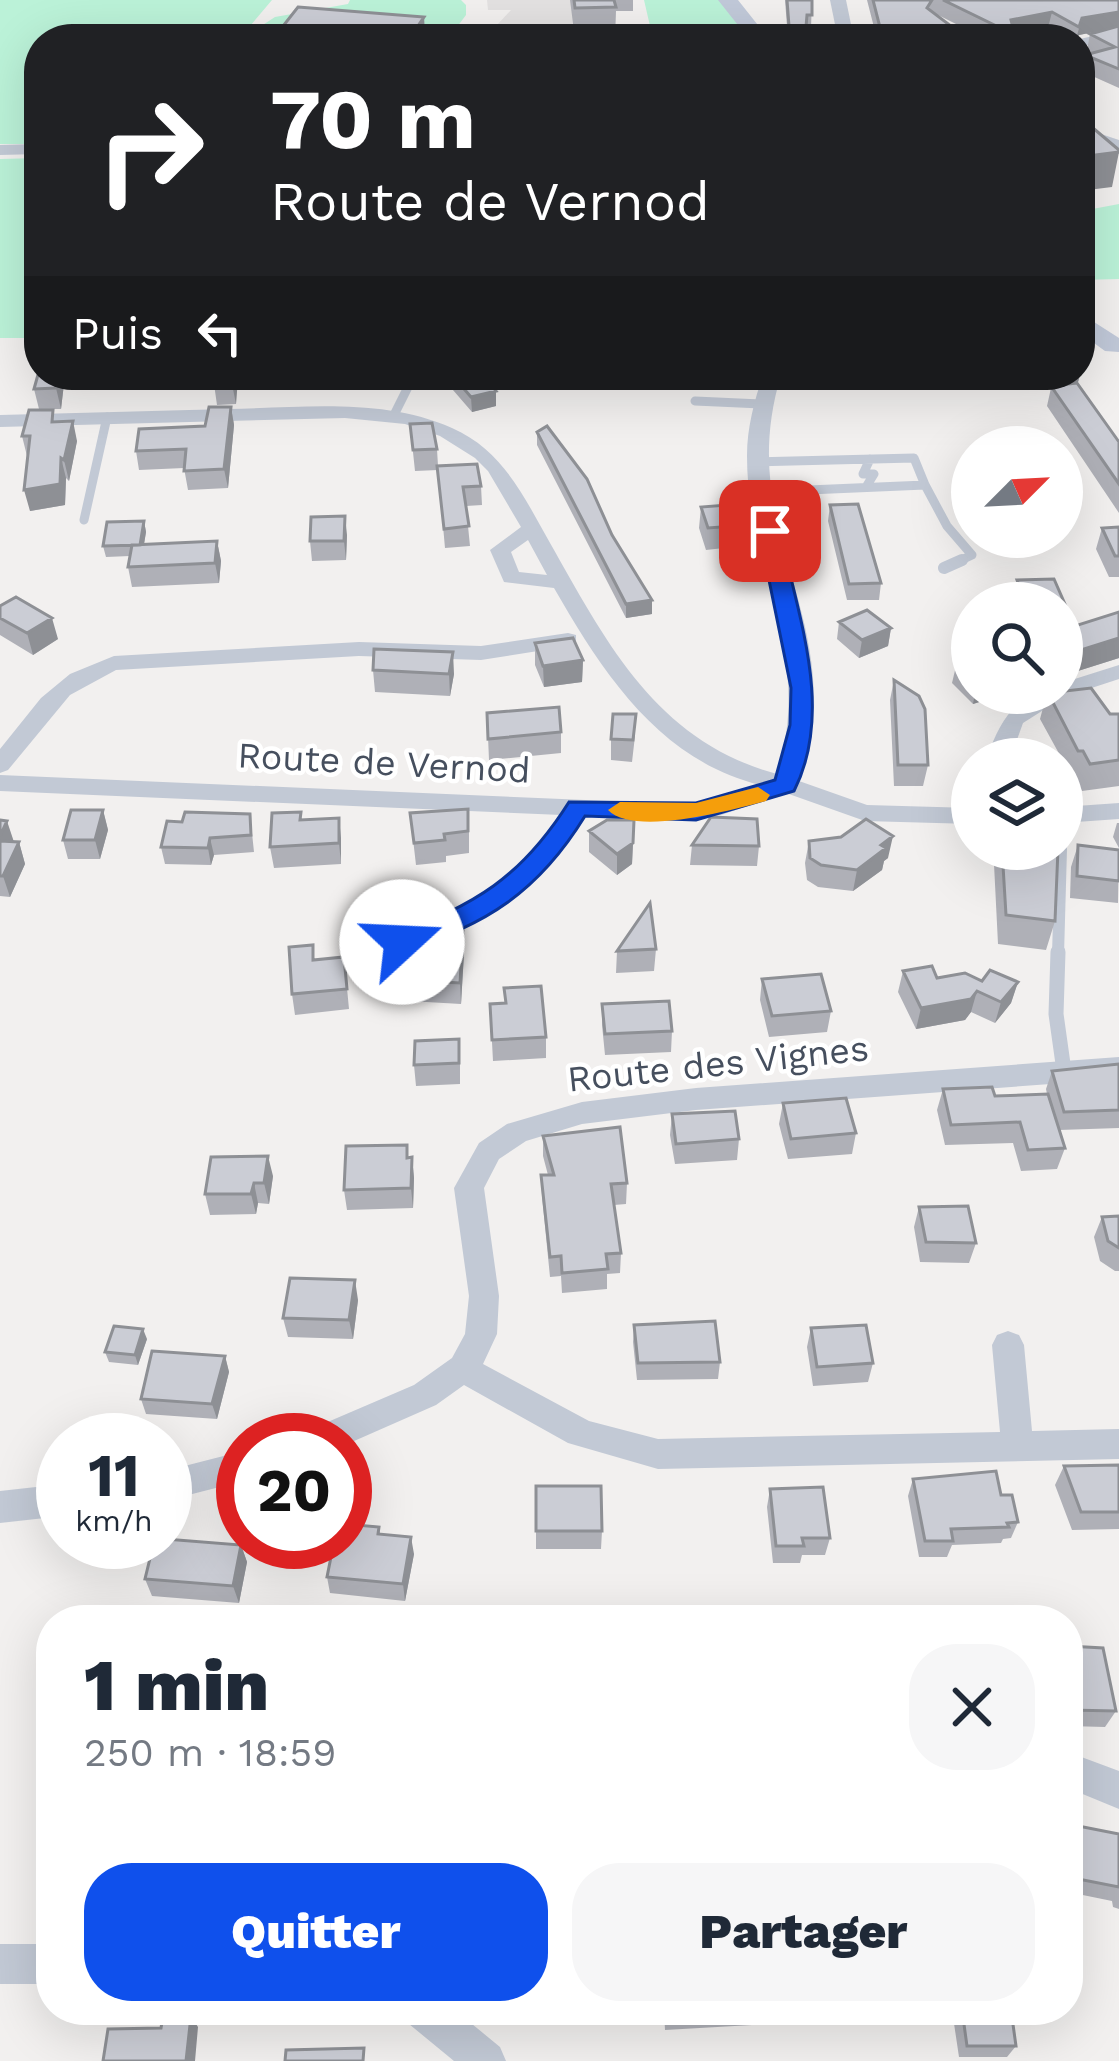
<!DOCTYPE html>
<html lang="fr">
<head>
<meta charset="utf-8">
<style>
  :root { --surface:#fff; --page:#f6f6f7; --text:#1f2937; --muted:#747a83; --accent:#0f50ec }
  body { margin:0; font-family:"Work Sans",sans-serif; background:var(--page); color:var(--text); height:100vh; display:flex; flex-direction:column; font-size:45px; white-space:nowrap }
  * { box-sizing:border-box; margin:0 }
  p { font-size:39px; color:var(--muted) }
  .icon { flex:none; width:66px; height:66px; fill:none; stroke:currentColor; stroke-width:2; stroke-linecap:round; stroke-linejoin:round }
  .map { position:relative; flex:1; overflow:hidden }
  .panel { position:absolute; left:36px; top:1605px; width:1047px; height:420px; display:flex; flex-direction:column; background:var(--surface); border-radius:48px; box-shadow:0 12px 48px #0002 }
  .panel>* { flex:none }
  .top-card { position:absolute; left:24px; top:24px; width:1071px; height:366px; border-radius:48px; box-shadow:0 12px 48px #0002; background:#202124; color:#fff; overflow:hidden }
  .needle { width:78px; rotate:66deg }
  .buttons { position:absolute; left:951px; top:426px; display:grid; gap:24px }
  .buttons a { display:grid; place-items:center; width:132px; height:132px; border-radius:50%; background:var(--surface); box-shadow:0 12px 48px #0002; font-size:60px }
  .speed { position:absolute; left:36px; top:1413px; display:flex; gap:24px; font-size:60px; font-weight:700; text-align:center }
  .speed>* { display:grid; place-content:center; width:156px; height:156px; border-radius:50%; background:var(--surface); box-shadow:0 12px 48px #0002; line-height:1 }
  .speed small { font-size:30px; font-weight:400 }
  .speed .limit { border:18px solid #d22; background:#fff; color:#111 }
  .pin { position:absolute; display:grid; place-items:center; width:102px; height:102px; color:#fff; margin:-51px; border-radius:24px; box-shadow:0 6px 18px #0006 }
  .me { position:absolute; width:132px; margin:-66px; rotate:70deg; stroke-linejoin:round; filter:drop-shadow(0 0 9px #0008) }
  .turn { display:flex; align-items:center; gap:42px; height:252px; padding:0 48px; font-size:54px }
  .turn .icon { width:156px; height:156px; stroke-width:2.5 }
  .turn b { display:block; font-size:84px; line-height:102px }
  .then { display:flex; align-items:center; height:114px; padding:0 48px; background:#0003; gap:24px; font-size:45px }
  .round { display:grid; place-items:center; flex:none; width:126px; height:126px; border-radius:48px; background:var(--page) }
  .headline { display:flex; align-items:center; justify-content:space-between; height:204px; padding:0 48px }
  h1 { font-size:72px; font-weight:800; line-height:90px }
  .cta { display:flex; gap:24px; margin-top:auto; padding:24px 48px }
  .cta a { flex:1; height:138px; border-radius:48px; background:var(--accent); color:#fff; font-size:48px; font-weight:800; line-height:138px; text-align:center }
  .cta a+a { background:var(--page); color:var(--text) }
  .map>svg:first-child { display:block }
  .education { fill:#e3e1e1 }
  .green { fill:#bbf2d8 }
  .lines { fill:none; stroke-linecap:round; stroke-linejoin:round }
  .service-far2 { stroke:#c2c9d5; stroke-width:9 }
  .service-far1 { stroke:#c2c9d5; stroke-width:12 }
  .service { stroke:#c2c9d5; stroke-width:15 }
  .minor { fill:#c2c9d5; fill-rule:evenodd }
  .tertiary { fill:#c2c9d5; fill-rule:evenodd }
  .secondary { fill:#c1c9d9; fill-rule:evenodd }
  .wall { fill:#afb0b7 }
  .shaded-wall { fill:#8e9095 }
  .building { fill:#cbcdd5; stroke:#8e9095; stroke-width:3 }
  .route { fill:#0f50ec; stroke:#0a3499; stroke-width:3 }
  .slow { fill:#f59e0b }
  .labels { text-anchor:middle; stroke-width:9; stroke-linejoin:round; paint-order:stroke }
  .street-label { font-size:36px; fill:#464f5e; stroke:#fff }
</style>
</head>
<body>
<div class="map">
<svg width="1119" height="2061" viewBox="0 0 1119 2061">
  <rect width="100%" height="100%" fill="#f2f0ef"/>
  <!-- education -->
  <path class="education" d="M487 0H623L610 8 615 39H536L511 34 497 25 511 10H488Z"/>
  <!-- green -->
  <path class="green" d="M0 0H272L239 39H39V144H0Z
    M350 0H461L466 5V15L448 39H316L318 35 255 30 275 17 348 4Z
    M644 0H719L743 27 746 39 670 35 653 39Z
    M39 158V338H0V159Z
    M1119 204V279L1080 280V206L1087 210Z"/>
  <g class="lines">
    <!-- service-far2 -->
    <path class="service-far2" d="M695 401 761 404
      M394 415 414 375
      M756 462 914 458 925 485 761 492
      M925 485 947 526 972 555 955 563
      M866 487 874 474H863L870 459
      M84 520 107 417"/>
    <!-- service-far1 -->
    <path class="service-far1" d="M944 568 962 560
      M402 942C469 918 549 878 578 808
      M1058 955 1061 849"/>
    <!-- service -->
    <path class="service" d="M1058 952 1056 1014 1064 1071"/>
    <!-- minor -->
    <path class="minor" d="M1119 30V38L1080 47V39Z
      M1080 127 1119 140V150L1080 136Z
      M39 144V154L0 155V145Z
      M763 375H781C740 511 817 585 814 709 813 734 806 758 799 781L867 805 972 808V824L865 821 786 793 721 815 681 820 0 791V775L681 804 719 799 760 785C659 760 603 673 554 588L504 582 490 550 521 527 488 471 475 458 440 436 405 424 345 418 0 427V415C76 413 152 411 227 409 301 408 382 397 452 428 500 449 521 491 545 534 604 638 654 741 777 774 815 650 747 574 747 456 747 428 754 402 763 375ZM528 540 547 575 519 572 511 552Z
      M568 633 576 635V645L481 660 359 656 116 670 70 695 8 770 0 773V749L41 698 70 674 114 656 359 642 481 646Z
      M1119 665V679L1064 697 1023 723 1010 759H986C1002 718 1013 693 1062 693V683Z
      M1119 803V819L1062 823V807Z
      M1119 1057V1079L696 1110 582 1124 526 1141 499 1159 484 1188 499 1296 497 1334 483 1364 589 1421 658 1439 1000 1432 992 1345 997 1335 1008 1331 1019 1335 1024 1345 1032 1431 1119 1429V1459L658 1469 568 1443 464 1385 436 1405 345 1445V1440H304L309 1430 414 1385 452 1358 465 1334 469 1296 454 1188 479 1143 507 1124 582 1102 696 1088Z
      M243 1451V1481L165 1501V1471Z
      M63 1484V1516L0 1523V1491Z
      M1068 1752 1119 1771V1809L1068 1788Z
      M0 1944H51V1984H0Z
      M403 2010H455L500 2047 506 2061H454L409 2024Z"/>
    <!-- tertiary -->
    <path class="tertiary" d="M830 0H846L854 39H838Z"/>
    <!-- secondary -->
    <path class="secondary" d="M718 0H738L769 39H749Z
      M1080 313 1119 338V352L1105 351 1080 333Z"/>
  </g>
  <!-- wall -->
  <path class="wall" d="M570 0H633V11H616L615 39H575Z
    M785 0H812L811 28 806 27 805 39H788Z
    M867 0H1119V88L1081 71 1085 55 1092 53 1087 50 1090 34 1108 29 1079 35 1077 39H1067L1048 28 1015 35 1014 39H986L932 12 967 39H877Z
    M424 17 425 39H276V35Z
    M39 375H65L61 409H39L34 389Z
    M216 375H237L236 404 217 405 214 384Z
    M440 375H483L496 406 472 412Z
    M1035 375H1080L1078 382 1070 384 1119 442V513L1047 406 1051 388Z
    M231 407 234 425 228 488 188 490 184 468 139 470 136 451 205 426Z
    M56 421 77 441 69 481 66 478 65 505 30 511 27 456 22 436Z
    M410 424 437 449 438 466 481 486 482 505 466 506 470 546 445 548 438 470 415 471Z
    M537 432 612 535 652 614 626 618 537 445Z
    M830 505 881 583 879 600H847L828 521Z
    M701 507 735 526 733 547 706 550 699 528Z
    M144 521 146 532 144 544 217 541 221 561 219 583 132 587 128 567 130 556 106 557 103 546Z
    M1119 527V577H1109L1096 549 1102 528Z
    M347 535 346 560 312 561 310 541Z
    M1054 579 1068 611 1063 629 1119 612V658L1062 676V603H1014L1013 601 1017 580Z
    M0 606 58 639 33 655 0 635Z
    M839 622 891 628 888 646 859 658 837 639Z
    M535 643 583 660 582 682 544 687 535 665Z
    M972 657V693H1007L973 704 952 683 957 662Z
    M373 670 454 674 450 696 375 692Z
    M894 680 928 765 923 786H894L890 700Z
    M1047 693 1110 714H1119V786L1082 791 1075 778 1070 779 1062 759 1040 719Z
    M487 713 561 732V753L489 760Z
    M635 736 632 762 611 760V739Z
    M103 810 108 830 100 859H68L63 840Z
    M410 813 469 830V853L446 856V862L416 865Z
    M250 814 254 852 214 855 211 865 165 864 161 847 182 822Z
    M339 818 341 864 274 868 270 847 302 820Z
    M0 820 14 842H19L25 864 10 897 0 896Z
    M634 820 632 864 617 875 589 852V831Z
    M1117 823H1119V848L1113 837Z
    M809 841 888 858 884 861 882 870 853 891 818 887 807 880 805 863Z
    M692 845 759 846 757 866 690 865Z
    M1078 845 1119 850 1118 903 1070 898 1071 867Z
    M998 849H1058L1055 921 1046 950 998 944 994 864Z
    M656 949 654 971 616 973 617 951Z
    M439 952 464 953 461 1004 409 1001 406 980Z
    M344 957 349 1009 295 1015 292 994Z
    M903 971 937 978 1018 982 1011 1003 995 1023 971 1012 965 1020 916 1029 898 992Z
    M762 979 831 1011 827 1032 769 1037 760 1000Z
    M490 1004 546 1037V1058L493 1061Z
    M602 1004 672 1031 671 1052 605 1055 602 1025Z
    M460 1060V1084L416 1086 414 1065Z
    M1119 1064V1128L1059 1130 1065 1148 1057 1169 1021 1171 1013 1143 945 1145 937 1110 943 1089 995 1096 1047 1094 1046 1089 1052 1071Z
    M783 1103 856 1133 852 1154 788 1159 779 1124Z
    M672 1114 739 1139 737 1160 675 1164 670 1135Z
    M543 1136 627 1183 626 1204 614 1205 621 1253 620 1273 607 1274V1289L562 1293 561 1276 550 1277 542 1196 541 1175H548L543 1156Z
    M407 1145 408 1158 412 1157 414 1178 413 1208 347 1210 344 1190Z
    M273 1176 269 1204 258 1203 256 1214 210 1215 205 1194Z
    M919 1207 976 1243 969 1263 920 1262 914 1227Z
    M1119 1216V1271H1115L1100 1261 1094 1237 1102 1217Z
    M358 1300 353 1339 288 1337 283 1318Z
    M634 1325 720 1362 718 1379 637 1380 633 1342Z
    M811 1328 873 1363 868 1382 813 1386 807 1347Z
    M147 1339 138 1365 109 1362 105 1352Z
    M225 1356 229 1372 217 1419 146 1414 141 1399Z
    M1119 1465V1529L1072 1530 1055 1485 1064 1466Z
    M913 1479 1001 1495 1018 1522 1011 1538 1003 1539 1001 1543 952 1545 947 1557H919L908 1496Z
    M536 1486 602 1531 601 1549H536Z
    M770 1489 830 1538 825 1555H802L800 1563H773L767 1507Z
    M379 1527 380 1534 414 1554 405 1601 330 1593 327 1577Z
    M241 1545 247 1562 239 1603 152 1596 145 1579Z
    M1068 1646 1116 1711 1105 1727 1068 1726Z
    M1068 1824 1119 1834V1909L1113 1907 1112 1901 1068 1892Z
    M664 2010H790L789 2013 755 2015 752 2025 665 2030Z
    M952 2010H1011L1016 2046 1007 2057H959Z"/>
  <!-- shaded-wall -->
  <path class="shaded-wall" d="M1052 12 1048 28 1015 35 1011 20Z
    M1119 12V27L1079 35 1076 39 1082 18Z
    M424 17 425 39H409Z
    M1119 152 1112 187 1080 191V157Z
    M58 375H65L61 409 56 388Z
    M233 375H237L238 379 236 404 232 384Z
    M1052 375H1080L1078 382 1049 388Z
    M496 391V406L472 412 471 397Z
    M231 407 234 425 228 488 224 469Z
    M73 421 77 441 69 481 64 460Z
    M61 458 66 478 65 505 30 511 24 490Z
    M345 516 347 535 346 560 344 541Z
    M144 521 146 532 142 556 140 545Z
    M217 541 221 561 219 583 215 563Z
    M652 600V614L626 618V604Z
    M52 618 58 639 33 655 27 633Z
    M891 628 888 646 859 658 862 640Z
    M1119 638V658L1062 676V656Z
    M453 652 454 674 450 696 449 674Z
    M583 660 582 682 544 687 543 666Z
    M975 693H1007L973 704Z
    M103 810 108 830 100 859 95 840Z
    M339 818 341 838V864L339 843Z
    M7 821 14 842 0 848V836Z
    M893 836 888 858 884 861 882 870 853 891 857 870 881 845Z
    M210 838 214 855 211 865 208 848Z
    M19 842 25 864 10 897 3 876Z
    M633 843 632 864 617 875V854Z
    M463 931 464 953 461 1004 460 983Z
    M1018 982 1011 1003 995 1023 1001 1002Z
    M977 991 971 1012 965 1020 916 1029 921 1008Z
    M268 1156 273 1176 269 1204 264 1183Z
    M412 1157 414 1178 413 1208 411 1188Z
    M254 1183 258 1203 256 1214 251 1194Z
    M355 1280 358 1300 353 1339 349 1320Z
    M143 1329 147 1339 138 1365 135 1355Z
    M225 1356 229 1372 217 1419 212 1404Z
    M411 1537 414 1554 405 1601 403 1584Z
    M241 1545 247 1562 239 1603 233 1586Z
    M191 2016 198 2027 195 2061H186Z"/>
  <!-- building -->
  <path class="building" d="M574 0H614L616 7 575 8Z
    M787 0H812V15H807L805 39H790Z
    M873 0H932L927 8 968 39H883Z
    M943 0H1119V12L1082 18 1079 27 1052 12 1011 20 1015 35Z
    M298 7 424 17 409 39H321L276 35Z
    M1119 26V69L1085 55 1115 47 1090 34Z
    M1080 117 1119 150V152L1080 157Z
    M39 371V375H58L56 388 34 389Z
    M216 375H233L232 384H214Z
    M452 375H483L496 391 471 397Z
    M1077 383 1119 442V484L1051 386Z
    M209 407H231L224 469 184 471 186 449 136 451 139 429 205 426Z
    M29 410H53L52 422 73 421 64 460 61 458 60 484 24 490 30 436H22Z
    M432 423 437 449 413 450 410 424Z
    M547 426 587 479 612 535 652 600 626 604 537 432Z
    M477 464 481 486 463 487 469 526 444 529 437 466Z
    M858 504 881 583 849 584 830 505Z
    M727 505 735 526 708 528 701 507Z
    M345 516 344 541H310L311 517Z
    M144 521 140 545 103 546 107 522Z
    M1119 527V556H1115L1102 528Z
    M217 541 215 563 128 567 132 545Z
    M1054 579 1068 611H1062V603H1026L1017 580Z
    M16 597 52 618 27 633 0 618V606Z
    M867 610 891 628 862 640 839 622Z
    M1119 612V638L1062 656V630Z
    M573 638 583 660 543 666 535 643Z
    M374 649 453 652 449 674 373 670Z
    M972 657V676L957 662Z
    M894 680 919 696 925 709 928 765H898Z
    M1091 688 1110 714H1119V760L1090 764 1083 751H1078L1048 693Z
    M559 707 561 732 488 739 487 713Z
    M613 714H636L633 740 611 739Z
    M468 809V831L444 834 445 840 414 843 410 813Z
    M71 810H103L95 840H63Z
    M185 812 250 814 251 835 210 838 208 848 161 847 167 821 182 822Z
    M301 812 300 820 339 818V843L270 847 272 813Z
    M711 817 757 819 759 846 692 845Z
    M866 819 893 836 881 845 886 848 857 870 821 865 810 858 809 841 841 837Z
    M0 820 7 821 0 836Z
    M607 820H634L633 843 617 854 589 831Z
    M0 841 19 842 3 876H0Z
    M1078 845 1119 850V881L1077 876Z
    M1002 849H1058L1055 921 1006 915Z
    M650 903 656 949 617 951Z
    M441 931H463L460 983 406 980 408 952H439Z
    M313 945V960L344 957 347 989 292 994 289 947Z
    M932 966 937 978 965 973 982 981 990 970 1018 982 1001 1002 977 991 971 999 921 1008 903 971Z
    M821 974 831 1011 772 1016 762 979Z
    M541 986 546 1037 492 1040 490 1004 506 1003 504 988Z
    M669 1001 672 1031 605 1034 602 1004Z
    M459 1039V1063L414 1065 415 1041Z
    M1119 1064V1110L1064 1112 1052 1071Z
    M992 1087 995 1096 1048 1094 1065 1148 1028 1150 1020 1122 951 1125 943 1089Z
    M846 1098 856 1133 791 1139 783 1103Z
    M735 1111 739 1139 676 1144 672 1114Z
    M620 1127 627 1183 611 1184 621 1253 606 1254 608 1269 562 1273 561 1256 550 1257 541 1175H554L543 1136Z
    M407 1145V1158L412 1157 411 1188 344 1190 346 1146Z
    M268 1156 264 1183H254L251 1194H205L211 1157Z
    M968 1206 976 1243 926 1242 919 1207Z
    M1119 1216V1248L1108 1241 1102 1217Z
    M290 1278 355 1280 349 1320 283 1318Z
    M715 1321 720 1362 638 1363 634 1325Z
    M866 1325 873 1363 817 1367 811 1328Z
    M114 1326 143 1329 135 1355 105 1352Z
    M152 1351 225 1356 212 1404 141 1399Z
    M1119 1465V1512H1081L1064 1466Z
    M996 1471 1001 1495H1012L1018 1522 1007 1523 1009 1527 951 1529 953 1541H925L913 1479Z
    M536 1486H601L602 1531H536Z
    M823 1487 830 1538H802L804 1546H776L770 1489Z
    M345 1524 379 1527 378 1534 411 1537 403 1584 327 1577 334 1542H345Z
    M165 1539 241 1545 233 1586 145 1579 154 1542H165Z
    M1068 1646 1103 1648 1116 1711 1068 1710Z
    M1068 1824 1119 1834V1887L1068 1877Z
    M667 2010H755V2014L667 2020Z
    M962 2010H1011L1016 2046H967Z
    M163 2016H191L186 2061H103L108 2029 161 2028Z
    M364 2048 363 2061H285L286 2050Z"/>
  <!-- route -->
  <path class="route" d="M770 525 780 531C797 614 835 710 794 791L696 820 585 816C539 891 486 926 402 951L393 949 389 942 393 935C475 905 521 878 569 802L696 803 775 780 790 725 791 688 759 531Z"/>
  <!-- slow -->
  <path class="slow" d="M758 787 770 795 766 801C732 810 634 837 608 810L620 802 696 803Z"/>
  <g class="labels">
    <!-- street labels -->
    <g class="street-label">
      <text transform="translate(384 762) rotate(3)" y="13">Route de Vernod</text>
      <text transform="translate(718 1063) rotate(-6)" y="13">Route des Vignes</text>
    </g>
  </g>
</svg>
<div class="buttons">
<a><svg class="needle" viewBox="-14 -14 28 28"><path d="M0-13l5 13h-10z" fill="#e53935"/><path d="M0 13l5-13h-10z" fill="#747a83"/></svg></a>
<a><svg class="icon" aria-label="search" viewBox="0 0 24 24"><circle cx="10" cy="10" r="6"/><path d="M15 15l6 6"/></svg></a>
<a><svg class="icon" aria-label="layers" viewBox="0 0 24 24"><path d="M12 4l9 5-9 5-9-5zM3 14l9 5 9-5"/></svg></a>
</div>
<div class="speed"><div>11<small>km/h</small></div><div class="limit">20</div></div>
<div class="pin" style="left:770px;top:531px;background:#d93025"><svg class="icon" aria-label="arrive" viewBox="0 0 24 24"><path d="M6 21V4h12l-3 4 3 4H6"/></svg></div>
<svg class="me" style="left:402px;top:942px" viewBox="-20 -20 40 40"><circle r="19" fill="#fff"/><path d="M0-13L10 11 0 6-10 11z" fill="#0f50ec"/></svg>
<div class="top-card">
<div class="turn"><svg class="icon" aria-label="right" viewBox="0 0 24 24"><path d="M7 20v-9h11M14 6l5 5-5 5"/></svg><div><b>70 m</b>Route de Vernod</div></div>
<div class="then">Puis<svg class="icon" aria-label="left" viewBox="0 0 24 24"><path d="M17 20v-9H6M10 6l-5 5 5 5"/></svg></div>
</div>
<section class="panel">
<div class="headline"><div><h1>1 min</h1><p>250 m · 18:59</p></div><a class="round"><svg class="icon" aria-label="close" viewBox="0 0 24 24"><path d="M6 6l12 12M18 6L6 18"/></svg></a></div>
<div class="cta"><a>Quitter</a><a>Partager</a></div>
</section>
</div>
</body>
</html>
